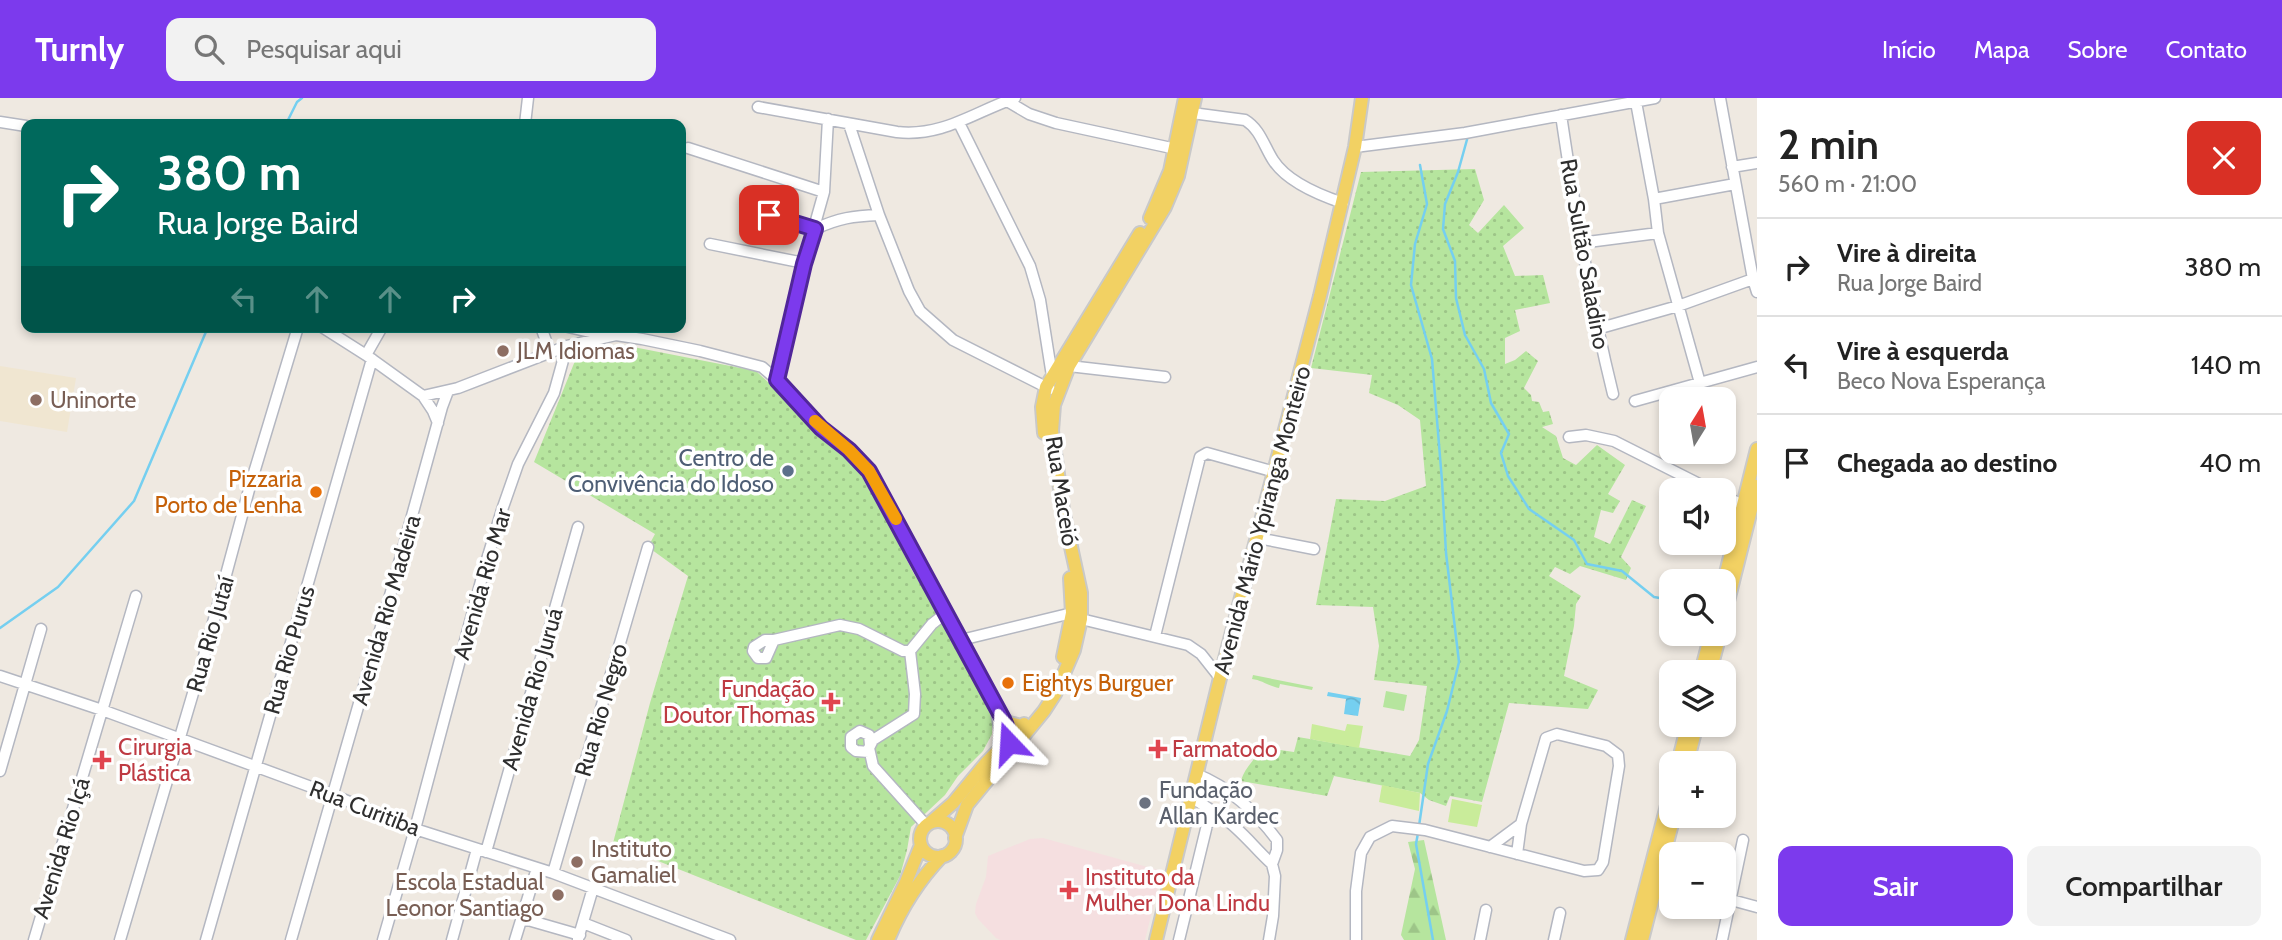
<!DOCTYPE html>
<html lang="pt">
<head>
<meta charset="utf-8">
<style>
  :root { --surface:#fff; --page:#f2f2f2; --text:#222; --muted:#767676; --line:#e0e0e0; --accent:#7c3aed }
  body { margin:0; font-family:Cabin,sans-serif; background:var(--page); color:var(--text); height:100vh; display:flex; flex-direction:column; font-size:26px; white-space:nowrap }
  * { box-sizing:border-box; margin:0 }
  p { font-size:23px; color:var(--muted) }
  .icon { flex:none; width:38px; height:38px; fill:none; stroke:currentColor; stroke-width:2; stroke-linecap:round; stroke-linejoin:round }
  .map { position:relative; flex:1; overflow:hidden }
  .drawer { display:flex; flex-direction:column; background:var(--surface); width:525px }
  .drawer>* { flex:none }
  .hud { position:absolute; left:21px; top:21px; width:665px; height:214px; border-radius:14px; box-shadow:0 4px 10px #0003; background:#00695c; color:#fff; overflow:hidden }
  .needle { width:46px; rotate:11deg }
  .buttons { position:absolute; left:1659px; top:289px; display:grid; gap:14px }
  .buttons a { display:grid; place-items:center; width:77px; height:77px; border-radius:14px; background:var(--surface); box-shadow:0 4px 10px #0003; font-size:35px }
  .pin { position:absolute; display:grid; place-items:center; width:60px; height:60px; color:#fff; margin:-30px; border-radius:14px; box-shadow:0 4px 10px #0006 }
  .me { position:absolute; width:77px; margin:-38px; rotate:340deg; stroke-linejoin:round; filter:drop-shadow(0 0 5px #0008) }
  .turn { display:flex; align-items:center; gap:24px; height:147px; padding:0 21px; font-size:32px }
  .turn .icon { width:91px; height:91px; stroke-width:2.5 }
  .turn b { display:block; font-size:49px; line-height:60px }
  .lanes { display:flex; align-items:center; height:66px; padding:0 21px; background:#0003; justify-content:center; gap:35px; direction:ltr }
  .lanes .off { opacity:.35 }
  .round { display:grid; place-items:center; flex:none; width:74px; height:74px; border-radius:14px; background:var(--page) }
  .overview { display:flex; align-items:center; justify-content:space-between; height:119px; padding:0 21px }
  h1 { font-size:42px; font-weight:600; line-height:52px }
  .action { display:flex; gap:14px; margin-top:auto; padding:14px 21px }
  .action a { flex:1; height:80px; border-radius:14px; background:var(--accent); color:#fff; font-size:28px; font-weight:600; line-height:80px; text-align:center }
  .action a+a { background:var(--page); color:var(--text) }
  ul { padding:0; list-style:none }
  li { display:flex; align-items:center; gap:21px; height:98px; padding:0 21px; border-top:2px solid var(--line) }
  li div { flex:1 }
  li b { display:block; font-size:26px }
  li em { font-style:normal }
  header { display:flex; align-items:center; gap:42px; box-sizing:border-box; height:98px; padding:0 35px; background:var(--accent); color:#fff }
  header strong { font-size:33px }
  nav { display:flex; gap:38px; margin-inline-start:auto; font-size:24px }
  .search { width:490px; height:63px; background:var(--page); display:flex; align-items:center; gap:18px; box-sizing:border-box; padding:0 24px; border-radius:14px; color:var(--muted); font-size:26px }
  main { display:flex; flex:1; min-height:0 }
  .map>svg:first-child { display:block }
  .education { fill:#f0e6d1 }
  .medical { fill:#f5dfe0 }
  .grass { fill:#b6e59e }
  .forest { fill:url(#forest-firs) }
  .park { fill:url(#park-dots) }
  .pitch { fill:#c9ec9a }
  .water { fill:url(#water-waves) }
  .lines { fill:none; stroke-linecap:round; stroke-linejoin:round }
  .stream { stroke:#75cff0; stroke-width:2.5 }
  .minor-casing { stroke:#b4b7c1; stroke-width:13 }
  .major-casing { stroke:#c9c9c9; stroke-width:16 }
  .minor { stroke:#fff; stroke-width:10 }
  .major { stroke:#f2d163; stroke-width:12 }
  .route-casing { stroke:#51269a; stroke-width:18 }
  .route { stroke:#7c3aed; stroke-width:12 }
  .slow { stroke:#f59e0b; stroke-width:12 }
  .education-dot { fill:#8d6e63; stroke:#fff; stroke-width:2.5 }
  .service-dot { fill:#5c6f8a; stroke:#fff; stroke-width:2.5 }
  .food-dot { fill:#e8710a; stroke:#fff; stroke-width:2.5 }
  .health-dot { fill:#e0444e; stroke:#fff; stroke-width:2.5 }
  .worship-dot { fill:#6b7280; stroke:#fff; stroke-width:2.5 }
  .labels { text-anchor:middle; stroke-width:7; stroke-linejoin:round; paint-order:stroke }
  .street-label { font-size:23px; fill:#2e2e2e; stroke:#fff }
  .education-label { font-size:23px; fill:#785e54; stroke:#fff; text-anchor:start }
  .service-label { font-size:23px; fill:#4e5e75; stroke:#fff; text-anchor:end }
  .food-label { font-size:23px; fill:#c56008; stroke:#fff; text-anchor:end }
  .health-label { font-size:23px; fill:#be3a42; stroke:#fff; text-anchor:start }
  .worship-label { font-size:23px; fill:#5b616d; stroke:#fff; text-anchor:start }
</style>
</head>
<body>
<header>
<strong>Turnly</strong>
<div class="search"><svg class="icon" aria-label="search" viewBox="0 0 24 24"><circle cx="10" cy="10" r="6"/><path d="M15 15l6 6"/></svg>Pesquisar aqui</div>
<nav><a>Início</a><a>Mapa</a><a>Sobre</a><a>Contato</a></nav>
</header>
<main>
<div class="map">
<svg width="1757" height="842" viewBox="0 0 1757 842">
  <defs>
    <pattern id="forest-firs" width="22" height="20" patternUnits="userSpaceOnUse" patternTransform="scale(1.75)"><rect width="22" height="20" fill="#b6e59e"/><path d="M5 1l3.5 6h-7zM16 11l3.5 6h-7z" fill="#9dc588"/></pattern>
    <pattern id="park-dots" width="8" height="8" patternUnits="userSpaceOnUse" patternTransform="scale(1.75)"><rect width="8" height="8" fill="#b6e59e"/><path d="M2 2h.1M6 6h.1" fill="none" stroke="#9dc588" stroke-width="1.8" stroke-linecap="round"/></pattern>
    <pattern id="water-waves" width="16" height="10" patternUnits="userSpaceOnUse" patternTransform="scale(1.75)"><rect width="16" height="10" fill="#75cff0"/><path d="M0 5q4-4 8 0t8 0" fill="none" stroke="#66b2ce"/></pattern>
  </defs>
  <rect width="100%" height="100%" fill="#efe9e1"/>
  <!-- education -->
  <path class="education" d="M0 268 76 280 67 334 0 323Z"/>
  <!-- medical -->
  <path class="medical" d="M1043 740 1162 773 1145 842H1000L996 840 978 821 975 815 976 806 986 779 988 758 1030 741Z"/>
  <!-- grass -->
  <path class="grass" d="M1253 577 1313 589 1312 592 1280 586 1279 590C1268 588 1262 582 1252 581Z
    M1386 593 1407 597 1404 613 1383 609Z"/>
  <!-- forest -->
  <path class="forest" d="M1424 742 1446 842H1404L1401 837 1415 771 1408 744Z"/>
  <!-- park -->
  <path class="park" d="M1475 71 1484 102 1469 127 1478 135 1504 107 1524 130 1503 148 1515 178 1543 177 1550 205 1515 212 1520 233 1505 240V266L1515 262 1526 253 1538 263 1524 290 1531 297 1532 303 1539 304 1543 314 1549 313 1553 326 1542 329 1556 338 1563 360 1576 367 1597 347 1625 367 1608 396 1620 403 1613 415 1601 412 1594 439 1610 446 1632 402 1646 408 1621 459 1631 470 1626 482 1580 468 1570 476 1555 469 1549 478 1581 498 1576 506 1574 528 1564 578 1598 592 1588 611 1509 605 1482 704 1450 698 1446 708 1429 702 1420 695 1334 678 1327 698 1241 683C1245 668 1255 664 1260 649L1294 654 1298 639 1410 658 1419 642 1427 588 1374 582 1379 548 1373 509 1316 507 1336 401 1385 403 1426 388 1420 322 1398 307 1369 295 1372 277 1311 270 1361 74Z
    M618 246 756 273 783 298 815 333 858 372 886 421 914 476 965 554 992 613V636L983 653 958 678 945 697 911 729 907 752 900 778 866 842H856L613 745 650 605 688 478 648 449 655 436 534 364 577 258Z"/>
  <!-- pitch -->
  <path class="pitch" d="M1312 626 1345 633 1347 626 1363 628 1359 650 1310 641Z
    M1382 687 1420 695 1419 713 1379 704Z
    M1452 701 1482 707 1477 729 1448 724Z"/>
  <!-- water -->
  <path class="water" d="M1328 594 1361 600 1358 618 1344 616 1346 601 1327 598Z"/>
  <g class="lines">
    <!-- stream -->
    <path class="stream" d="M286 26 297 4 302 0
      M1468 38 1458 74 1445 106 1443 131 1455 163 1456 200 1465 237 1484 271 1491 305 1509 336 1501 355 1508 378 1529 411 1574 442 1587 466 1622 473 1654 499 1671 502
      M0 530 58 489 134 403 208 229
      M1419 728 1428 666 1447 613 1459 564 1446 455 1442 383 1432 261 1411 187 1415 146 1427 106 1420 67
      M1418 735 1416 746 1433 842"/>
    <!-- minor casing -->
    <g class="minor-casing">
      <path id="minor" d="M1720 0 1753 181 1757 194
        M1007 3 1029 16 1056 25 1176 51
        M1636 4 1654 101 1658 135 1700 285
        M758 9 897 34C943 39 974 14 1015 0
        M1192 15 1245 22C1260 31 1264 48 1273 62 1287 84 1319 97 1343 105
        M1561 17C1575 111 1590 203 1613 296
        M0 24 26 28
        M959 25 1030 168 1040 202 1052 278
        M525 26 528 0
        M849 26 879 117 909 193 920 213 953 242 1050 291
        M1355 49 1465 35 1655 0
        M688 50 824 94
        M1732 69 1757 65
        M1654 101 1735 86
        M746 109 815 131C839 120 853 118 879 117
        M1580 145 1658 135
        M710 146 804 165
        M322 229 366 257 423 298 433 313 438 325
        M541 229 550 254
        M568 229 603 237
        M1597 231 1678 208 1753 181
        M366 257 382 229
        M1069 268 1165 279
        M777 282 804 165 824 94 828 21
        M423 298 458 290 567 248 616 237 642 241 700 253 762 269 777 282 821 330 849 352 869 373 1003 621 1009 635V645
        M1635 303 1757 269
        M1569 339 1586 337 1614 343 1711 392
        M1724 398 1743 407
        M1258 440 1314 451
        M1081 521 1188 547 1201 556 1220 580
        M1155 538 1200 359 1207 355 1275 374
        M774 542 766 560H758L753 553 754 549 765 542H774L840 527 859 531 903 553H910
        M961 542 1072 515
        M0 578 102 612 333 697 415 731 553 775 730 842
        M997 618 1000 634 998 653
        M869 654 856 653 851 649V639L860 633 869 637 870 647
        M0 673 41 531
        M1196 676C1228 688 1257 715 1277 742V752L1272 766 1275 778 1273 818 1269 842
        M1190 698 1218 717
        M926 727 873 668 869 650 873 642 914 616 915 596 910 553 932 526 946 515
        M1490 749 1521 726
        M486 754 578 429
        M553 775 648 449
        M1657 784 1671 787
        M1724 800 1757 809
        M521 820 580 837
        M583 825 626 842
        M578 841 593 790
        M34 842 136 498
        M120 842 204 558 250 388 298 229
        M206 842 372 261
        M291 842 391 494 442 309 448 293
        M383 842 415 731 485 468 502 412 518 366 554 295 567 248
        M452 842 477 751
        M515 842 537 770
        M1179 842 1207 727 1213 719 1221 718C1241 731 1255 751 1272 766
        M1356 842V793L1361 755 1370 739 1392 728 1425 732 1584 773 1598 772 1603 764 1619 668 1618 657 1606 648 1557 636 1546 640 1521 726 1517 756
        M1480 842 1486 812
        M1554 842 1560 815
        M1722 842 1743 742"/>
    </g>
    <!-- major casing -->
    <g class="major-casing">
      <path id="major" d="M1150 120 1170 73 1185 0
        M1044 335 1042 309 1046 289 1140 135
        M1724 483 1757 351
        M1724 519 1757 388
        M1063 559 1072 515 1070 480
        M1701 574 1711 536
        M1710 574 1720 536
        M1003 621 1009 625 1022 628
        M1678 665 1688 626
        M1687 665 1697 626
        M920 741a18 18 0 1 1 36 0a18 18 0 1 1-36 0Z
        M931 724 953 705 986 665 1024 626
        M955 740 967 707 1044 613 1055 596 1074 552 1081 521V495L1063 412 1052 333 1054 307 1069 268 1165 109 1178 78 1195 0
        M878 842 906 784 921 747
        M888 842C901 810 918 783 942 758
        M1156 842 1220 580 1320 198 1355 49 1362 0
        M1632 842 1671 692
        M1642 842 1674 718"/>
    </g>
    <!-- minor -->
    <use href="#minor" class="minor"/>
    <!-- major -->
    <use href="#major" class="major"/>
  </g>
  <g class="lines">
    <!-- route casing -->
    <g class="route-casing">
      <path id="route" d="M769 117 815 131 804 166 777 282 821 330 849 352 869 373 1003 621 1009 635V645"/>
    </g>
    <!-- route -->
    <use href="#route" class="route"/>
    <!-- slow -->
    <path class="slow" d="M815 323 849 352 869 373 896 421"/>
  </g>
  <!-- markers -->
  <g class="education-dot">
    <circle cx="503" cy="253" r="7"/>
    <circle cx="36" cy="302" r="7"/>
    <circle cx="577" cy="764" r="7"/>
    <circle cx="558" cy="797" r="7"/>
  </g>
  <circle class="service-dot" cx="788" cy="373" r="7"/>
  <g class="food-dot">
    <circle cx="316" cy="394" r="7"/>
    <circle cx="1008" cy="585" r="7"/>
  </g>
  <g class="health-dot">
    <path d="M827.5 593.5h7v7h7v7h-7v7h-7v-7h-7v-7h7z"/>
    <path d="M1154.5 640.5h7v7h7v7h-7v7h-7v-7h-7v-7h7z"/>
    <path d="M98.5 651.5h7v7h7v7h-7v7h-7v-7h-7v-7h7z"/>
    <path d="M1065.5 781.5h7v7h7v7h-7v7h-7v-7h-7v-7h7z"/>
  </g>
  <circle class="worship-dot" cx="1145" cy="705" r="7"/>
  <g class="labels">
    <!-- street labels -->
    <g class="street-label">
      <text transform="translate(1585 156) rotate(80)" y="8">Rua Sultão Saladino</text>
      <text transform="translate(1062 393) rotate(81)" y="8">Rua Maceió</text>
      <text transform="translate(1262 422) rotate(-75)" y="8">Avenida Mário Ypiranga Monteiro</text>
      <text transform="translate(482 486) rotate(-74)" y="8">Avenida Rio Mar</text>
      <text transform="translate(386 512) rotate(-74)" y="8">Avenida Rio Madeira</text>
      <text transform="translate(210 536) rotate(-74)" y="8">Rua Rio Jutaí</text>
      <text transform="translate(289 552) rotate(-74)" y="8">Rua Rio Purus</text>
      <text transform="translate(532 591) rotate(-74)" y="8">Avenida Rio Juruá</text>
      <text transform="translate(601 612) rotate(-74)" y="8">Rua Rio Negro</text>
      <text transform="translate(365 710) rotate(21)" y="8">Rua Curitiba</text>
      <text transform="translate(61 750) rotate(-73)" y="8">Avenida Rio Içá</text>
    </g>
    <!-- education labels -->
    <g class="education-label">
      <text x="517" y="261">JLM Idiomas</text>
      <text x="50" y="310">Uninorte</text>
      <text x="591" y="759">Instituto<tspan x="591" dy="26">Gamaliel</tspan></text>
      <text x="544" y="792" text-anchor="end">Escola Estadual<tspan x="544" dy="26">Leonor Santiago</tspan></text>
    </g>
    <!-- service labels -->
    <g class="service-label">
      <text x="774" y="368">Centro de<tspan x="774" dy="26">Convivência do Idoso</tspan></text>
    </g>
    <!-- food labels -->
    <g class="food-label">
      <text x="302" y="389">Pizzaria<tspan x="302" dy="26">Porto de Lenha</tspan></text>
      <text x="1022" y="593" text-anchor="start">Eightys Burguer</text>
    </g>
    <!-- health labels -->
    <g class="health-label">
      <text x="815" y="599" text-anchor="end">Fundação<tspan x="815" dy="26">Doutor Thomas</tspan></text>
      <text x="118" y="657">Cirurgia<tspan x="118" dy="26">Plástica</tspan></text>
      <text x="1172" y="659">Farmatodo</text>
      <text x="1085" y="787">Instituto da<tspan x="1085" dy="26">Mulher Dona Lindu</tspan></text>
    </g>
    <!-- worship labels -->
    <g class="worship-label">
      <text x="1159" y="700">Fundação<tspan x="1159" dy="26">Allan Kardec</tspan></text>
    </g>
  </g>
</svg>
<div class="buttons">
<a><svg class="needle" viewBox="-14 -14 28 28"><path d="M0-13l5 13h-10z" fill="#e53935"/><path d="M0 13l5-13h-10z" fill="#767676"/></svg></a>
<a><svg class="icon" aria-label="sound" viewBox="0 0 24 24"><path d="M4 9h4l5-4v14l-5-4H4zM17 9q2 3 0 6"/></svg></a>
<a><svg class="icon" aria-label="search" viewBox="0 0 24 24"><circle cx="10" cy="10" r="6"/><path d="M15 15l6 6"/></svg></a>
<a><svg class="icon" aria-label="layers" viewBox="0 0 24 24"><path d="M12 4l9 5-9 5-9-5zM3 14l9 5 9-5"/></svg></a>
<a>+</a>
<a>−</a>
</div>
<div class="pin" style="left:769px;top:117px;background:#d93025"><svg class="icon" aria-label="arrive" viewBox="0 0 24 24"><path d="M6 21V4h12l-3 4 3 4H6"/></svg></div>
<svg class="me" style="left:1009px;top:645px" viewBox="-20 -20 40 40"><path d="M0-17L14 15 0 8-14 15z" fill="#7c3aed" stroke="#fff" stroke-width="4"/></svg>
<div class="hud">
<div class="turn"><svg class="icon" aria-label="right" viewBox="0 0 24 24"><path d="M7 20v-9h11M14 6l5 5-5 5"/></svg><div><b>380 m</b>Rua Jorge Baird</div></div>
<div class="lanes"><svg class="icon off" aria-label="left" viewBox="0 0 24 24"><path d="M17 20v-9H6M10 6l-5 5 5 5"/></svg><svg class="icon off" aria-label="ahead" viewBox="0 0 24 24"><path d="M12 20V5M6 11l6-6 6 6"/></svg><svg class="icon off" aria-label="ahead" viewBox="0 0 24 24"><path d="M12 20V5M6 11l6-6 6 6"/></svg><svg class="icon" aria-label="right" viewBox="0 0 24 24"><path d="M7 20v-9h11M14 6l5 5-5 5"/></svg></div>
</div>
</div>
<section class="drawer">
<div class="overview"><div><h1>2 min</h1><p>560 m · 21:00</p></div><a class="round" style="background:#d93025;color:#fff"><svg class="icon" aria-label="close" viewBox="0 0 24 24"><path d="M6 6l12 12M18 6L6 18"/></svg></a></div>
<ul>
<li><svg class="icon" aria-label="right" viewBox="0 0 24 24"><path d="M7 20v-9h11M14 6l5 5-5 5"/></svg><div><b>Vire à direita</b><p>Rua Jorge Baird</p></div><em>380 m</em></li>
<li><svg class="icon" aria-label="left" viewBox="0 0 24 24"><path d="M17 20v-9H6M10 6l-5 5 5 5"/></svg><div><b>Vire à esquerda</b><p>Beco Nova Esperança</p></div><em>140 m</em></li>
<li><svg class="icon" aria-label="arrive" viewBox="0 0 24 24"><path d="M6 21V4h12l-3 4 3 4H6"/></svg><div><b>Chegada ao destino</b></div><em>40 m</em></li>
</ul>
<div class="action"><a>Sair</a><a>Compartilhar</a></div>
</section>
</main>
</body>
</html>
